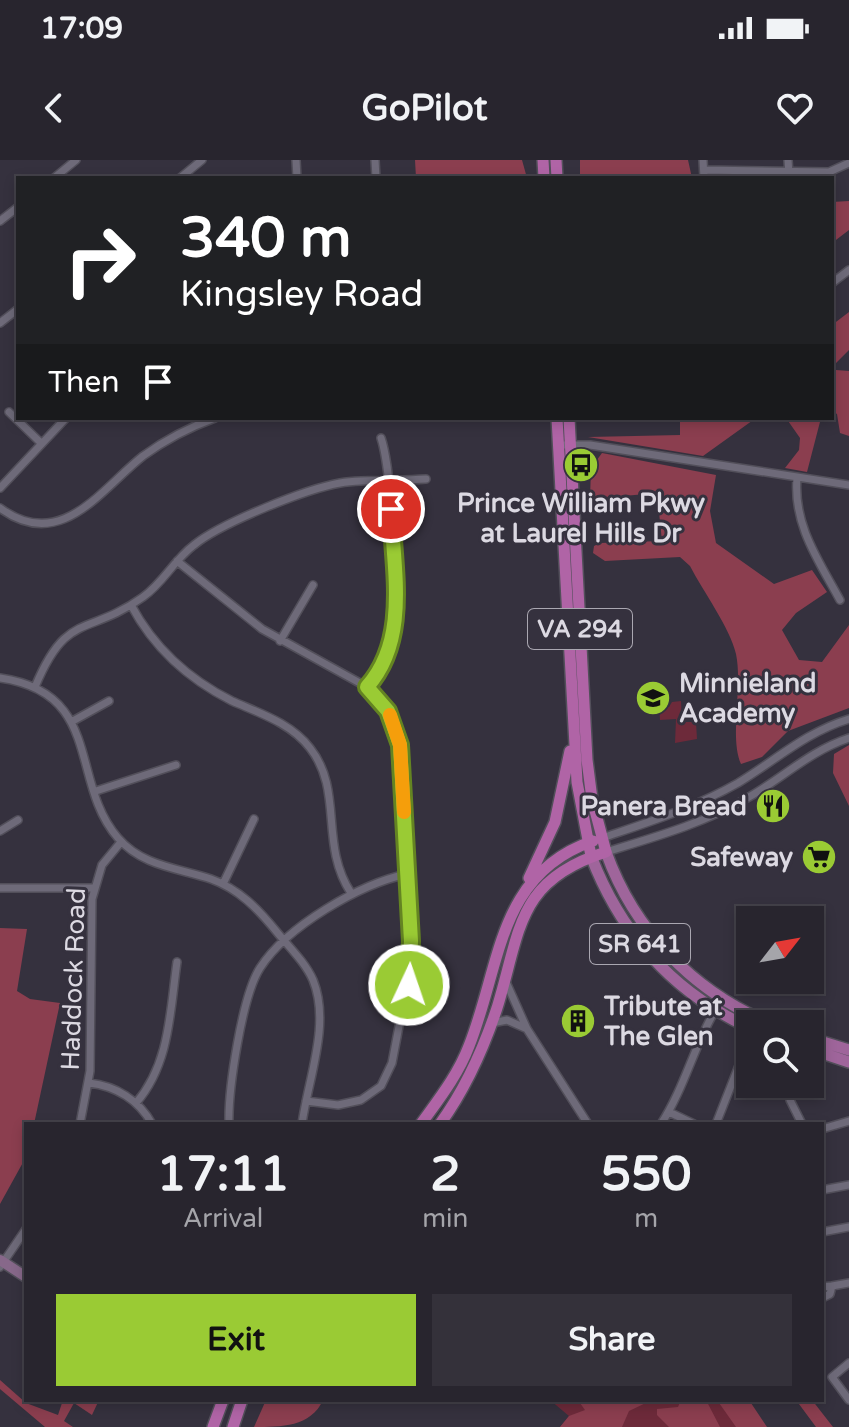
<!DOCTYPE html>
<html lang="en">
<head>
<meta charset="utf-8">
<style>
  :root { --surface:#28252e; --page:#34313a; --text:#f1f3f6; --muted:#a5a5aa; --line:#44424a; --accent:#9acb34 }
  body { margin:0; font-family:"Varela Round",sans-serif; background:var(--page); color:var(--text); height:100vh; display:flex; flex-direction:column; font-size:30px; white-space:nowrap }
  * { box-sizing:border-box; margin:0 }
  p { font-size:26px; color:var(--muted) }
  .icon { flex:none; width:44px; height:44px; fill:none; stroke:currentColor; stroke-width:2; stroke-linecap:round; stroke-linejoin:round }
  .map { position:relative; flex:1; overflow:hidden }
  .side { position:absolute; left:24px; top:962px; width:800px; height:280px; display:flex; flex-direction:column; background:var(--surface); border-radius:0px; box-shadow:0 4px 12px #0003,0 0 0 2px var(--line) }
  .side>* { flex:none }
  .guide { position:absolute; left:16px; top:16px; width:818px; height:244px; border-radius:0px; box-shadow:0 4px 12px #0003,0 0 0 2px var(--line); background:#202124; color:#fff; overflow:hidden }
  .needle { width:52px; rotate:59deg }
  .controls { position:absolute; left:736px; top:746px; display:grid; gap:16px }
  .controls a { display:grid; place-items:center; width:88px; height:88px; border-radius:0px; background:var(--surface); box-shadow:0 4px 12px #0003,0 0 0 2px var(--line); font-size:40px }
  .pin { position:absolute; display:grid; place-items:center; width:68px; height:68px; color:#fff; margin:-34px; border:4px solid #fff; border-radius:50%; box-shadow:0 2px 8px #0007 }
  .me { position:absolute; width:88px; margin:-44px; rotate:3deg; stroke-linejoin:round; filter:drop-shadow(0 0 6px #0008) }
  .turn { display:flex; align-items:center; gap:28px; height:168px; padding:0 32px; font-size:36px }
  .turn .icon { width:104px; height:104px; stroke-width:2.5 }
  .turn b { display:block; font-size:56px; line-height:68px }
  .then { display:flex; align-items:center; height:76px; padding:0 32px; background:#0003; gap:16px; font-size:30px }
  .eta { display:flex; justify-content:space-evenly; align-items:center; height:136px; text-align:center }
  .eta b { font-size:48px; font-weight:700; line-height:56px }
  .primary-button { display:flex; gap:16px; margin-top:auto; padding:16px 32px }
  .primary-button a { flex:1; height:92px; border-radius:0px; background:var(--accent); color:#111; font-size:32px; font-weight:700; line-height:92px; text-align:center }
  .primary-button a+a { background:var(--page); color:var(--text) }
  .status { display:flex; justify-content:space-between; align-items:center; height:56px; padding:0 40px; background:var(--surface); direction:ltr }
  .status svg { height:22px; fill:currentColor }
  header { display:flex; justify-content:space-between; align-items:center; height:104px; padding:0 32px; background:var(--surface); font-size:36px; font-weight:700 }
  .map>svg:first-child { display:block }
  .green { fill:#6d2a3a }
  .forest { fill:#8b3e4f }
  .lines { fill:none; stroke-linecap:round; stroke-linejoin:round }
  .minor-casing { stroke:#524f5a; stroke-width:10 }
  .secondary-casing { stroke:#524f5a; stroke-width:13 }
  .primary-casing { stroke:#524f5a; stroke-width:14 }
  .trunk-casing { stroke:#524f5a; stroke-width:14 }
  .minor { stroke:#6e6a79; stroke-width:7 }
  .secondary { stroke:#87688a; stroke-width:10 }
  .primary { stroke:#9f659b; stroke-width:11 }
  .trunk { stroke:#b064a6; stroke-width:11 }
  .route-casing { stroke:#648422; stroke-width:20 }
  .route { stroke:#9acb34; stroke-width:14 }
  .slow { stroke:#f59e0b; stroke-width:14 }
  .labels { text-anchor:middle; stroke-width:6; stroke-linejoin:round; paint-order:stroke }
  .shield { fill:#35313e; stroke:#aaa7b1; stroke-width:2 }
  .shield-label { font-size:24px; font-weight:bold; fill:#dcd9e2 }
  .poi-label { font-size:26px; font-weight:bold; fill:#dcd9e2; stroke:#35313e; text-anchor:start }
  .street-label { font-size:26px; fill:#dcd9e2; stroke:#35313e }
</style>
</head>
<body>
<div class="status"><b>17:09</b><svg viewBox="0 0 49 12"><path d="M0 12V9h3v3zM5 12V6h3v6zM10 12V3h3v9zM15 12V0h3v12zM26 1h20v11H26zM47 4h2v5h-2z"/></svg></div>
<header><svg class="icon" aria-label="back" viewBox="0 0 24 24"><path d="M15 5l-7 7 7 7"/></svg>GoPilot<svg class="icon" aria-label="heart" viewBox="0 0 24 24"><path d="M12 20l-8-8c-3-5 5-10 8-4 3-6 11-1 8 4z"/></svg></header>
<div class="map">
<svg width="849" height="1267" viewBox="0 0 849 1267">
  <rect width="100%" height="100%" fill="#35313e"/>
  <!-- green -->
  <path class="green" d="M681 541 682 562H696L697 579 675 583 676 559 660 560 659 544 669 547 672 542Z
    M550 1240H729L748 1267H560L569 1256Z"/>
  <!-- forest -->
  <path class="forest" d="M415 0H522L527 18H416Z
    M580 0H688L692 18H580Z
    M849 41V70L832 83V42Z
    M849 152V190L834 205 836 210 849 211V276L840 273 837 254 832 251V165Z
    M680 258H756L703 296 588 277 680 275Z
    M786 258H821L807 312 785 308 799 290 800 278Z
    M602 293 716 315 710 351 716 383 774 424 812 410 827 432 796 453 782 470 799 500 822 502 849 465V548L788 571 762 597 741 604C729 577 743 528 736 494 730 468 703 431 690 406L680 397 605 401 593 393 594 386 600 383 662 381 657 333 590 339 591 308Z
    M849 585V646L833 613 834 594Z
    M0 768 27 769 17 831 30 839 60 843 34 964H26V997L0 1044Z
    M0 1220 26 1243 58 1255 63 1240H99L92 1255 74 1243 64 1261 73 1267H45L0 1229Z
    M266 1240H323C311 1267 281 1267 254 1267Z
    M569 1240H652L629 1251 622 1267H560L569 1256 585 1250 580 1243Z
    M681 1240H706L720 1267H669L657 1255V1249L678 1247Z
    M717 1240H749L767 1267H736Z
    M796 1240H812L833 1267H816Z"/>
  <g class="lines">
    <!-- minor casing -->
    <g class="minor-casing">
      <path id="minor" d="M296 0 297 18
        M375 0 376 18
        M703 0 704 18
        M788 0 789 14
        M704 10 829 12 849 3
        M54 18 76 0
        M180 18 202 0
        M0 61 18 47
        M832 123 849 110
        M0 163 18 149
        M9 252 41 283
        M558 285H590L849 325
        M797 318C793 365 819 401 840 440
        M0 328 66 258
        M0 348C61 393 101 329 143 296 165 280 190 267 215 258
        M177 401 262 469 367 527 388 551 400 585 412 798 392 903 381 926 361 940 338 945 306 941
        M131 445C154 488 188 519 232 541 259 553 291 563 310 588 344 631 319 684 351 733
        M280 481 313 425
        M0 518C104 533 69 622 118 678 142 706 178 708 211 719 239 729 258 749 276 771 289 787 305 802 313 820 331 864 308 919 302 964
        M35 527C67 450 87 477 143 437 163 423 174 400 194 385 221 363 306 329 340 323 368 319 398 321 426 319
        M367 527C378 514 388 501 392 484 400 451 392 310 381 278
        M71 562 109 541
        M96 631 176 605
        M0 671 18 660
        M602 678C649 662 694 648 738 623 776 600 806 572 849 559
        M606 692C655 677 705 663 749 637 784 617 810 591 849 578
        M223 724 254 659
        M0 728H94
        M506 822 527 869 588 964
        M492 863 507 860 525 868
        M89 923C116 926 139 940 152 964
        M794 924 790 940 802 964
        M136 943C170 904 170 851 177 802
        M669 952 694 964
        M80 964 90 911 92 739 102 705 121 682
        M229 964C228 930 242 836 260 808 287 766 360 724 407 714
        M661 964C685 927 694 885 717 847
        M716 964 747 885
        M822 969 849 961
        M822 1030 849 1025
        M822 1072 849 1067
        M0 1107 26 1069
        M832 1126 849 1123
        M822 1127 832 1126 830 1134 822 1138
        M849 1203 832 1217 849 1240"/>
    </g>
    <!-- secondary casing -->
    <g class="secondary-casing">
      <path id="secondary" d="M0 1100 26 1117"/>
    </g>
    <!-- primary casing -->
    <g class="primary-casing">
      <path id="primary" d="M606 692C634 771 694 832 771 864
        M591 696C621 774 674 833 750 868
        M810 878 849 890
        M810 889 849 902"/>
    </g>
    <!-- trunk casing -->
    <g class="trunk-casing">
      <path id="trunk" d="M543 0 544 18
        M556 0 557 18
        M557 258 577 622 591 696
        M529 718 555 662 570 591
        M421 964C439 939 458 915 469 886 501 806 497 714 593 681
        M440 964C466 928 483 890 497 848 521 770 516 720 606 692L592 639 587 600 569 258
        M213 1267 223 1240
        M233 1267 242 1240"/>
    </g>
    <!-- minor -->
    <use href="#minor" class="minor"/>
    <!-- secondary -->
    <use href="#secondary" class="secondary"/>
    <!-- primary -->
    <use href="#primary" class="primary"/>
    <!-- trunk -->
    <use href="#trunk" class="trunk"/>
  </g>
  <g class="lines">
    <!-- route casing -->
    <g class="route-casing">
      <path id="route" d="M391 349C393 408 410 479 367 527L388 551 400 585 411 781 409 825"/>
    </g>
    <!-- route -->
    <use href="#route" class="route"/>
    <!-- slow -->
    <path class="slow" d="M390 555 400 585 404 652"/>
  </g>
  <!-- icons -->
  <defs>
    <g id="bus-disc" transform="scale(1.8)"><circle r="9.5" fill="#9acb34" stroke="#35313e"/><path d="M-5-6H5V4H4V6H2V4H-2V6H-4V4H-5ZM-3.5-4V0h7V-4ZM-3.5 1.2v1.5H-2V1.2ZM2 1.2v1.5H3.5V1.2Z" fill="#111"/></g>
    <g id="school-disc" transform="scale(1.8)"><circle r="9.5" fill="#9acb34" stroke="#35313e"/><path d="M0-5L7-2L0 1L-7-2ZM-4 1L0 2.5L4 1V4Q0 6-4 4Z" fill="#111"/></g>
    <g id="restaurant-disc" transform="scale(1.8)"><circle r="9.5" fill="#9acb34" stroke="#35313e"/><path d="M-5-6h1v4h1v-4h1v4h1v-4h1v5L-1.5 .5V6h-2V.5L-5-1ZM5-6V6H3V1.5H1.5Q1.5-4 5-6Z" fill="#111"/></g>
    <g id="supermarket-disc" transform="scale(1.8)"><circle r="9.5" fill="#9acb34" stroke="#35313e"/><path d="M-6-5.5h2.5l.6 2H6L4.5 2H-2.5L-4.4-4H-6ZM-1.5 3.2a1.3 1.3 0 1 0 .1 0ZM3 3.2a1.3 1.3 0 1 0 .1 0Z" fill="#111"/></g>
    <g id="building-disc" transform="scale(1.8)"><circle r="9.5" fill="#9acb34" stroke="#35313e"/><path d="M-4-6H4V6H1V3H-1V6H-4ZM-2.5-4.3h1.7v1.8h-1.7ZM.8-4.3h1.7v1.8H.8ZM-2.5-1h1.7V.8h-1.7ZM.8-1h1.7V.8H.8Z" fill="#111"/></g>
  </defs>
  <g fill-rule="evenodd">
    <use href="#bus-disc" x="581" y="305"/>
    <use href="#school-disc" x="653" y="538"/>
    <use href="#restaurant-disc" x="773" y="646"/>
    <use href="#supermarket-disc" x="819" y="697"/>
    <use href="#building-disc" x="578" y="861"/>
  </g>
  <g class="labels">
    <!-- shield labels -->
    <g class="shield">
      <rect x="528" y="449" width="104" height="40" rx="6"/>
      <rect x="590" y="764" width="100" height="40" rx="6"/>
    </g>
    <g class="shield-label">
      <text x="580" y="477">VA 294</text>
      <text x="640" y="792">SR 641</text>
    </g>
    <!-- poi labels -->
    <g class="poi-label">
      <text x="581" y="352" text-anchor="middle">Prince William Pkwy<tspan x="581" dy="30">at Laurel Hills Dr</tspan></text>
      <text x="679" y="532">Minnieland<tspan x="679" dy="30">Academy</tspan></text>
      <text x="747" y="655" text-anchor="end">Panera Bread</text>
      <text x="793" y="706" text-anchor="end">Safeway</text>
      <text x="604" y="855">Tribute at<tspan x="604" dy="30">The Glen</tspan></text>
    </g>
    <!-- street labels -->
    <g class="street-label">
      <text transform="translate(73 819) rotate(-88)" y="9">Haddock Road</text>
    </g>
  </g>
</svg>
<div class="controls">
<a><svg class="needle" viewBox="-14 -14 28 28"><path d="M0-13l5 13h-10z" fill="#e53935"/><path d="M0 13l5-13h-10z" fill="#a5a5aa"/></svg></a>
<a><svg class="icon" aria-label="search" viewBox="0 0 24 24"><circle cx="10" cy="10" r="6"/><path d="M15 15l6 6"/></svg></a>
</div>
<div class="pin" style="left:391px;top:349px;background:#d93025"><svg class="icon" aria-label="arrive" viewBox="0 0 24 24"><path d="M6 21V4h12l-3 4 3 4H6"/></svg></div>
<svg class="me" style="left:409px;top:825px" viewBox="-20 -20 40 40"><circle r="17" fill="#9acb34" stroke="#fff" stroke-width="3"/><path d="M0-11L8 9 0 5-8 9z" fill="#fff"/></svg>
<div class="guide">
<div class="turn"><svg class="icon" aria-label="right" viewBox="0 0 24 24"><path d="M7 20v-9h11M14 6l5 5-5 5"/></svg><div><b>340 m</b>Kingsley Road</div></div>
<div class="then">Then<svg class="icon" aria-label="arrive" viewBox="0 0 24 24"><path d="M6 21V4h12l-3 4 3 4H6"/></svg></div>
</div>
<section class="side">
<div class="eta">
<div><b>17:11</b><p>Arrival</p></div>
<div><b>2</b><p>min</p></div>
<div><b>550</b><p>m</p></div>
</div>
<div class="primary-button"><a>Exit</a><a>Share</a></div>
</section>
</div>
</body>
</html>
